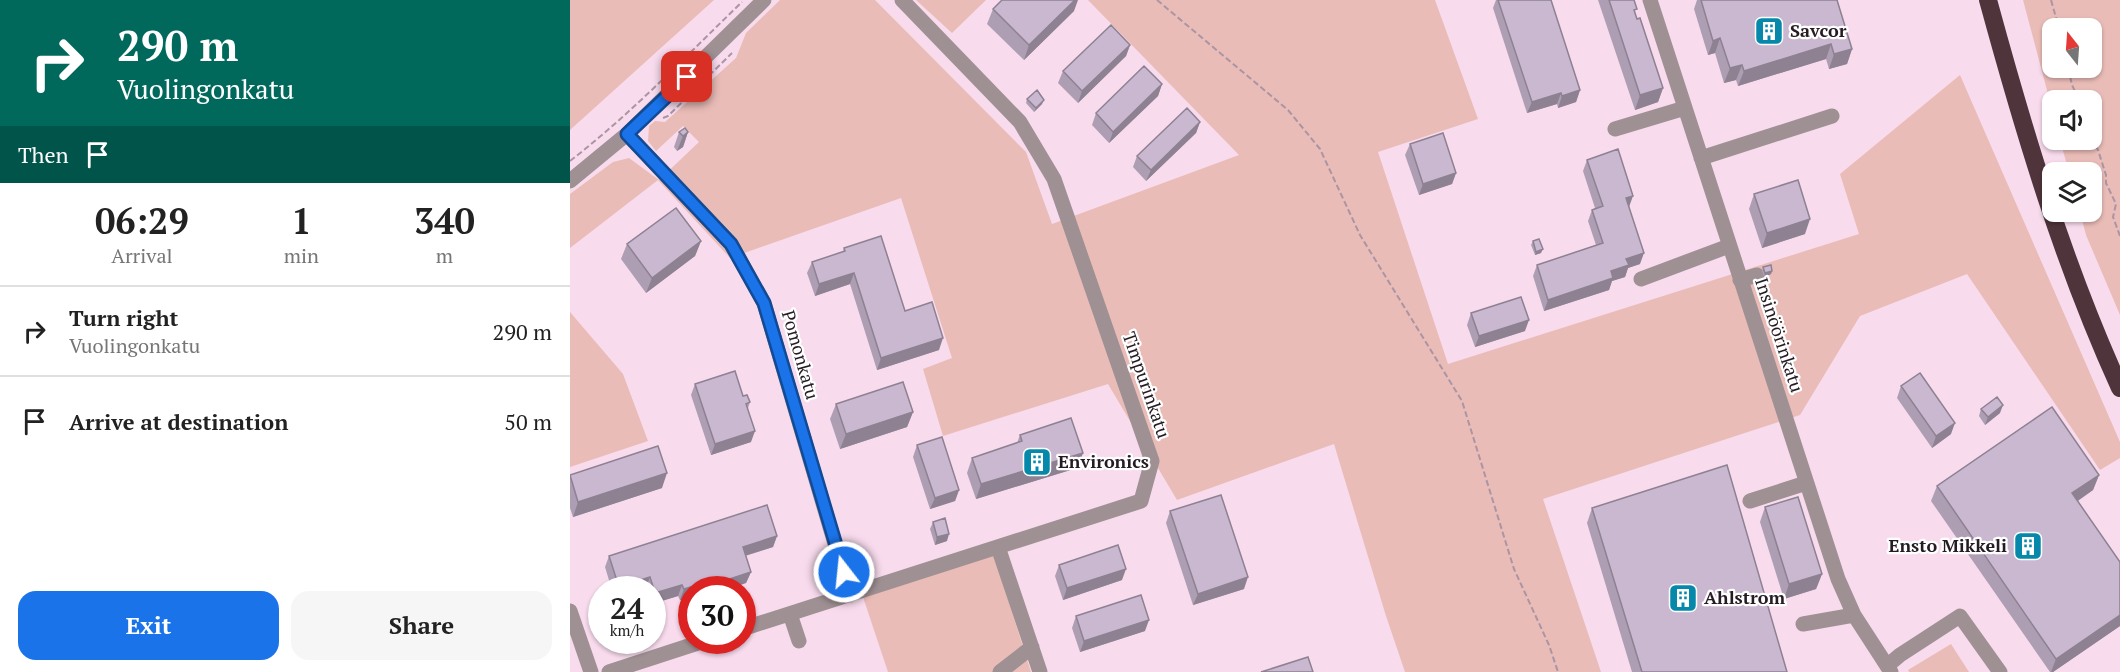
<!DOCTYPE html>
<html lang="en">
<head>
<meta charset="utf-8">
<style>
  :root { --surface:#fff; --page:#f6f6f6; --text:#222; --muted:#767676; --line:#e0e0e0; --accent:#1a73e8 }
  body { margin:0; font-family:"PT Serif",serif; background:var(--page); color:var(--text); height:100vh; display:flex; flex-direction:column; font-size:22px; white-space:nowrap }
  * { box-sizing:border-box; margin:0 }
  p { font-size:20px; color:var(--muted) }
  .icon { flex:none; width:33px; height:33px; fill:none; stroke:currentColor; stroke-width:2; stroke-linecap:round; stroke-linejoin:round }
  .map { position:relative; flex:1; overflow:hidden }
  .drawer { display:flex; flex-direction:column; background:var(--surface); width:570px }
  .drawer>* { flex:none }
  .guide { background:#00695c; color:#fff; overflow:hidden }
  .needle { width:39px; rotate:343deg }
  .controls { position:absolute; left:1472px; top:18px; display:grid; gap:12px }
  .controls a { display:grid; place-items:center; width:60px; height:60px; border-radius:12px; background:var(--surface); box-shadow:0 2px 4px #0004; font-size:30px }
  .speed { position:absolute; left:18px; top:576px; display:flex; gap:12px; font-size:30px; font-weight:700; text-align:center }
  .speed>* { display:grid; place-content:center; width:78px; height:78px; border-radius:50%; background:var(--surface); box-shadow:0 2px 4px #0004; line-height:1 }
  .speed small { font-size:15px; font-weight:400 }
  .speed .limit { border:9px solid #d22; background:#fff; color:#111 }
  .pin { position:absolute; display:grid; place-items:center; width:51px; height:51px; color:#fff; margin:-26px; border-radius:12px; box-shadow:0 3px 9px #0006 }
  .me { position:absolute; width:66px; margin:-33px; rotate:344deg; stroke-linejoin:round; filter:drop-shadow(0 0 4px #0008) }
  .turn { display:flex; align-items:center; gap:21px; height:126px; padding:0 18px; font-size:27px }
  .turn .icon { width:78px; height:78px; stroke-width:2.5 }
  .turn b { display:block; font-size:42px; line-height:51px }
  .then { display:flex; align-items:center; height:57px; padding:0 18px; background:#0003; gap:12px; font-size:22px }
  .eta { display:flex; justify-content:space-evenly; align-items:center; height:102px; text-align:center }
  .eta b { font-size:36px; font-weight:700; line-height:42px }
  .button { display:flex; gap:12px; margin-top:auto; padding:12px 18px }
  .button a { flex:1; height:69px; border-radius:18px; background:var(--accent); color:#fff; font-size:24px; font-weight:700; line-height:69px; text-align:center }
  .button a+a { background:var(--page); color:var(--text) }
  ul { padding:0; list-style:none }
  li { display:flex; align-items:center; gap:18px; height:90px; padding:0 18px; border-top:2px solid var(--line) }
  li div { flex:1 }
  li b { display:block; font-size:22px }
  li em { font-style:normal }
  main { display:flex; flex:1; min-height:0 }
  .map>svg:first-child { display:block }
  .green { fill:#eabcb7; fill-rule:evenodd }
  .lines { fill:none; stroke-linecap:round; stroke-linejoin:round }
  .path { stroke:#ab95a3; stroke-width:2; stroke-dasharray:6 3; stroke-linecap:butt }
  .minor { stroke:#9f9093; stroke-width:15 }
  .highway { stroke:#4f343b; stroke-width:18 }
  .wall { fill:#ae9eb4 }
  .shaded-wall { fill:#8d8192 }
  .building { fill:#cab8d1; stroke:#8d8192; stroke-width:1.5 }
  .route-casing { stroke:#114b97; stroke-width:15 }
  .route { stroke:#1a73e8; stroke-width:10 }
  .labels { text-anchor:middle; stroke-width:4.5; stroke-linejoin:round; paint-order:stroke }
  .poi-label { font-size:18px; font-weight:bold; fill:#251b22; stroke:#fff; text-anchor:start }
  .street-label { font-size:18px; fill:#251b22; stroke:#fff }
</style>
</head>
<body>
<main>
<section class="drawer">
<div class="guide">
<div class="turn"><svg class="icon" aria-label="right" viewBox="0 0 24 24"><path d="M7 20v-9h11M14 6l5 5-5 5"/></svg><div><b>290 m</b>Vuolingonkatu</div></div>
<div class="then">Then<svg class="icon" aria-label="arrive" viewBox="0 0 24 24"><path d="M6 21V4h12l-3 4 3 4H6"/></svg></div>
</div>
<div class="eta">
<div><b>06:29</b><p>Arrival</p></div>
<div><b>1</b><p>min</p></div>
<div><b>340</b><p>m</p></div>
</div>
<ul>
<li><svg class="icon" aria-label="right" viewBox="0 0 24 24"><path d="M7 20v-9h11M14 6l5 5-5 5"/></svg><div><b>Turn right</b><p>Vuolingonkatu</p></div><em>290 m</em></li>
<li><svg class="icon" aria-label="arrive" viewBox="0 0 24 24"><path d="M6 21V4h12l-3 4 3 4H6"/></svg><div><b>Arrive at destination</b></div><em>50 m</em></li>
</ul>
<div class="button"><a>Exit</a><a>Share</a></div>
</section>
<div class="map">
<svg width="1550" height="672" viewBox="0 0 1550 672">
  <rect width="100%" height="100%" fill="#f8dbed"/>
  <!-- green -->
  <path class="green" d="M0 0H144L0 130Z
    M210 0H305L456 152 482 224 669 155 518 0H865L908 119 808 152 878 364 1289 234 1270 174 1390 75 1550 442V458L1530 470 1397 274 1290 316 1230 415 973 499 1031 672H835L816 616 764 444 607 500 538 384 373 436 353 369 382 358 331 198 160 258 88 180 0 248V194L43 162 59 158 89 180 129 142 113 126 86 151 78 141 79 126 85 121 95 122 166 58 176 33Z
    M346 0H416L382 33Z
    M1453 0H1550V315L1516 235 1510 212H1521V172H1499L1490 140H1521V100H1482V109ZM1482 28H1521V68H1482Z
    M0 312 53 374 78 441 0 467Z
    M424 555 461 672H318L293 597Z
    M1381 644 1399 672H1339L1338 670Z"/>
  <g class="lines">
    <!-- path -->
    <path class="path" d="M587 0 718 110 750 149 790 235 892 401 944 569 979 645 988 672
      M1481 0 1489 28
      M1498 68 1502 85 1509 100
      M93 118 98 116 162 53
      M1521 138 1528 150 1536 175V183L1546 204 1543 217 1550 236
      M0 161C62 113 116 56 172 2"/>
    <!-- minor -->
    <path class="minor" d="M1080 0 1268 579 1284 615 1321 672
      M1045 129 1115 108
      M57 134 161 244 194 303 280 595
      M1131 158 1262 116
      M0 181 57 134 194 0
      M1071 279 1159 246
      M1170 280 1187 275
      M1180 501 1236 483
      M428 547 470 672
      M0 611 21 672
      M220 614 229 641
      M1233 624 1284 615
      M172 629 571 501 582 461 484 179 450 122 332 0
      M1317 666 1330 655 1390 616 1430 672
      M39 672 137 640
      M430 672 462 647"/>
    <!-- highway -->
    <path class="highway" d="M1418 0C1454 132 1493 263 1550 388"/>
  </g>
  <!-- wall -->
  <path class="wall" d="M926 0H981L1010 90 1006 102 988 108 987 104 957 113 923 8Z
    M1028 0H1064L1065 14 1093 88 1088 102 1065 110Z
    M1127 0H1267L1282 49 1277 64 1259 69 1256 59 1168 86 1166 80 1154 83 1145 53 1138 55 1124 9Z
    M423 9 504 11 454 60 417 24Z
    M560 45 556 56 508 103 488 83 493 71Z
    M592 84 588 96 539 143 522 125 526 113Z
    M457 99 472 104 464 112 456 103Z
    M630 122 626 133 576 181 563 167 567 156Z
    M109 132H118L113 147 107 151 104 147Z
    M840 144 886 173 882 184 849 195 835 155Z
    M1017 160 1059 207 1070 264 1058 268 1055 277 1042 281 1039 290 974 311 963 276 967 265 1026 245 1018 221 1022 210 1025 208 1013 171Z
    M1184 194 1235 234 1192 248 1179 209Z
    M131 241 125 256 76 293 51 259 57 244Z
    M963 241 971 253 965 255 961 245Z
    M274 248 335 311 369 350 307 370 280 284 245 296 237 273 242 262 273 252Z
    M1193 267 1202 271 1201 274 1194 277 1192 271Z
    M901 313 955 331 905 347 897 325Z
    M125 384 173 396 180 402 178 408 181 442 141 455 121 395Z
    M1331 386 1381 434 1362 448 1327 398Z
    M266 404 343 412 337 427 270 449 260 419Z
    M1411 409 1430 413 1415 425 1409 416Z
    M450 435 513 453 507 468 406 499 397 473 402 458 447 443Z
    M347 445 389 490 385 501 360 509 343 457Z
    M0 475 92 488 3 517 0 508Z
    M1529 475 1523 490 1508 501 1550 562V626L1483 672H1480L1361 501 1367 486Z
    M1195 507 1252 574 1246 589 1214 599 1190 522Z
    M1022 508 1217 672H1062L1017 523Z
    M600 511 674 589 623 605 596 523Z
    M363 522 377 541 365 545 360 529Z
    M207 536 203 547 175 556 181 572 176 583 122 590V601L118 602 117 598 110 600 108 596 82 604V590H76V588L72 590H42L35 567 39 556Z
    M489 565 552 580 493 600 485 576Z
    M506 616 575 631 510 652 502 628Z"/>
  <!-- shaded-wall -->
  <path class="shaded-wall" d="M505 0H508L504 11 454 60 459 45Z
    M1150 38 1145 53 1138 55 1143 41Z
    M1261 44 1256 59 1168 86 1174 71Z
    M560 45 556 56 508 103 512 91Z
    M1282 49 1277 64 1259 69 1264 54Z
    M1172 65 1166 80 1154 83 1160 68Z
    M592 84 588 96 539 143 543 132Z
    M1093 88 1088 102 1065 110 1070 95Z
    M1010 90 1006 102 988 108 992 96Z
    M991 93 987 104 957 113 962 102Z
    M474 100 472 104 464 112 466 108Z
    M630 122 626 133 576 181 581 170Z
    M118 132 113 147 107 151 113 136Z
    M886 173 882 184 849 195 853 184Z
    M1063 196 1059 207 1056 198Z
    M1240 219 1235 234 1192 248 1197 233Z
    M131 241 125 256 76 293 82 278Z
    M973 249 971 253 965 255 966 252Z
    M1074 253 1070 264 1058 268 1055 277 1042 281 1039 290 974 311 978 300 1041 271 1056 259Z
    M1202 271 1201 274 1194 277 1195 273Z
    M284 273 280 284 245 296 249 284Z
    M959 320 955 331 905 347 909 336Z
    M373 338 369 350 307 370 311 358Z
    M1433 405 1430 413 1415 425 1418 417Z
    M343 412 337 427 270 449 276 434Z
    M1385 423 1381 434 1362 448 1366 436Z
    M185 431 181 442 141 455 145 444Z
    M513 453 507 468 406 499 411 484Z
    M97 473 92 488 3 517 8 502Z
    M1529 475 1523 490 1497 508 1502 493Z
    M389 490 385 501 360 509 365 498Z
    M379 534 377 541 365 545 367 537Z
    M207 536 203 547 168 558 173 547Z
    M556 569 552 580 493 600 497 588Z
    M181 572 176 583 157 590H126Z
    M1252 574 1246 589 1214 599 1219 584Z
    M80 577 76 588 72 590H48L49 587Z
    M678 577 674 589 623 605 628 594Z
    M112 585 108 596 82 604V601L85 593Z
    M121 587 117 598 110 600 114 589Z
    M122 593V601L118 602Z
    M1550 615V626L1483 672H1481L1486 659Z
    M579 620 575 631 510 652 514 641Z"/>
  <!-- building -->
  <path class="building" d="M432 0H505L459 45 423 9Z
    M928 0H981L1010 90 992 96 991 93 962 102Z
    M1039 0H1064L1067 9 1064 10 1067 19 1070 18 1093 88 1070 95Z
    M1131 0H1267L1282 49 1264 54 1261 44 1174 71 1172 65 1160 68 1150 38 1143 41Z
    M541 25 560 45 512 91 493 71Z
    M574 66 592 84 543 132 526 113Z
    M467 90 474 100 466 108 457 99Z
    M617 108 630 122 581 170 567 156Z
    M115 128 118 132 113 136 109 132Z
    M873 133 886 173 853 184 840 144Z
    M1048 149 1063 196 1056 198 1074 253 1056 259 1059 265 1041 271 1043 278 978 300 967 265 1033 243 1022 210 1033 206 1017 160Z
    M1228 180 1240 219 1197 233 1184 194Z
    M106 208 131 241 82 278 57 244Z
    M311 236 335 311 362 302 373 338 311 358 284 273 249 284 242 262 275 251 274 248Z
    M969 239 973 249 966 252 963 241Z
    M1201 265 1202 271 1195 273 1193 267Z
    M951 297 959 320 909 336 901 313Z
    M165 371 173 396 177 395 180 402 176 404 185 431 145 444 125 384Z
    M1350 373 1385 423 1366 436 1331 386Z
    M333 382 343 412 276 434 266 404Z
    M1427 397 1433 405 1418 417 1411 409Z
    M1482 407 1529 475 1502 493 1550 562V615L1486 659 1367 486Z
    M501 418 513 453 411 484 402 458 452 441 450 435Z
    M372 437 389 490 365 498 347 445Z
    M88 446 97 473 8 502 0 475Z
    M1157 465 1217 672H1072L1022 508Z
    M651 495 678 577 628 594 600 511Z
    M1228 497 1252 574 1219 584 1195 507Z
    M197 505 207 536 173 547 181 572 126 590H122L121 587 114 589 112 585 85 593 80 577 49 587 39 556Z
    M375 518 379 534 367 537 363 522Z
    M548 545 556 569 497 588 489 565Z
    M571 595 579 620 514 641 506 616Z
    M738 657 743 672H691Z"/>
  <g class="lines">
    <!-- route casing -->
    <g class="route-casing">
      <path id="route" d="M117 77 57 134 161 244 194 303 274 572"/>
    </g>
    <!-- route -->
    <use href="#route" class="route"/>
  </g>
  <!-- icons -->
  <defs>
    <g id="building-square" transform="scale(1.5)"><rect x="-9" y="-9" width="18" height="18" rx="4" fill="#0688aa" stroke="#fff"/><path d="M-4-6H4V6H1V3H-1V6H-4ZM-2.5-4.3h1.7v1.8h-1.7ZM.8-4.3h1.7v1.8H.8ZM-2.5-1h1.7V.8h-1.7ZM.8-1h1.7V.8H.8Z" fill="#fff"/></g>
  </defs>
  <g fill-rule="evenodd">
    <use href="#building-square" x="1199" y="31"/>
    <use href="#building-square" x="467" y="462"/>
    <use href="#building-square" x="1458" y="546"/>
    <use href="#building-square" x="1113" y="598"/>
  </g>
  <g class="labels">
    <!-- poi labels -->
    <g class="poi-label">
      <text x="1220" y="37">Savcor</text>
      <text x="488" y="468">Environics</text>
      <text x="1437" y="552" text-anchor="end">Ensto Mikkeli</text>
      <text x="1134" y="604">Ahlstrom</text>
    </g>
    <!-- street labels -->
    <g class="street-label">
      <text transform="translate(1209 335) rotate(72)" y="6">Insinöörinkatu</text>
      <text transform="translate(230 355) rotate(74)" y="6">Pomonkatu</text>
      <text transform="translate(576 385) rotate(71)" y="6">Timpurinkatu</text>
    </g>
  </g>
</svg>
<div class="controls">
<a><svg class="needle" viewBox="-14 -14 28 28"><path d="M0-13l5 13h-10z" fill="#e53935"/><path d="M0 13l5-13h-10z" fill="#767676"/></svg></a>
<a><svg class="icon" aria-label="sound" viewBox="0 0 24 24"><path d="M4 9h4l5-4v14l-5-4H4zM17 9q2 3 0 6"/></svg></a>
<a><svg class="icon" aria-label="layers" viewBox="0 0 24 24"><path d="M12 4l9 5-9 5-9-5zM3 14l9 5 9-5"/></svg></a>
</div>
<div class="speed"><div>24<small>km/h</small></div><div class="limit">30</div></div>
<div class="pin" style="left:117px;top:77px;background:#d93025"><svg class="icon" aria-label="arrive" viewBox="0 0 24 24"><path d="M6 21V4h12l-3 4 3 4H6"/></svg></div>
<svg class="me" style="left:274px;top:572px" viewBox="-20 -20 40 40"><circle r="17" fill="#1a73e8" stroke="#fff" stroke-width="3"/><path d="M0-11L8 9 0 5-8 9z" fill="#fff"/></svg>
</div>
</main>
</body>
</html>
